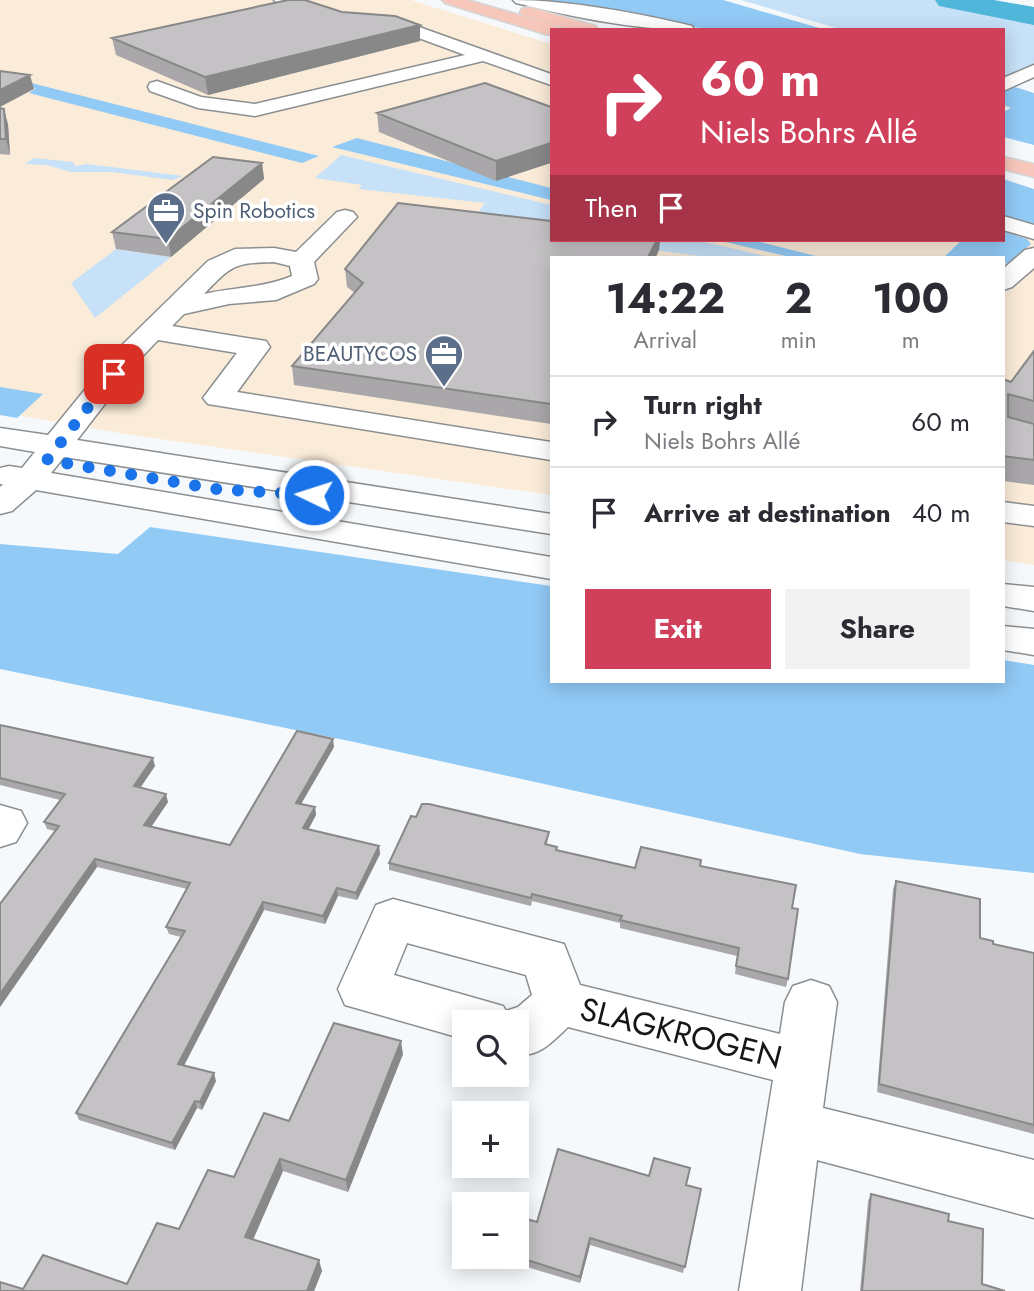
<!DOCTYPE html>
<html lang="en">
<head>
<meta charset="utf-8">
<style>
  :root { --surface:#fff; --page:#f2f2f3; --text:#2b2b33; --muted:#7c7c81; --line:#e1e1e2; --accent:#d0405b }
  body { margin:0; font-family:Jost,sans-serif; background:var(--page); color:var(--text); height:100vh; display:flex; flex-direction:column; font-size:26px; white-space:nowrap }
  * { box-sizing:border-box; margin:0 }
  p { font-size:23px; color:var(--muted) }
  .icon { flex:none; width:38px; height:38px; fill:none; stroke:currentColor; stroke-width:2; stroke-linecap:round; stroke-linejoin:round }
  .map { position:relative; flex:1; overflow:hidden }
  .side { position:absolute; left:550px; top:256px; width:455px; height:427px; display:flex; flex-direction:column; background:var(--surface); border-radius:0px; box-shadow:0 4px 18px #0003 }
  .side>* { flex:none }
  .guide { position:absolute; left:550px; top:28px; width:455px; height:214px; border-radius:0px; box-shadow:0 4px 18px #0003; background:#d0405b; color:#fff; overflow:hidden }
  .fabs { position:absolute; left:452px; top:1010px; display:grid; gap:14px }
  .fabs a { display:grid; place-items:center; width:77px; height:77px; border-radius:0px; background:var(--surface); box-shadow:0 4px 18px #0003; font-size:35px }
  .pin { position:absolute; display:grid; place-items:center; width:60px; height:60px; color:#fff; margin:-30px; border-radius:14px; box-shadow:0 4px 10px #0006 }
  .me { position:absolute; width:77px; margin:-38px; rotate:274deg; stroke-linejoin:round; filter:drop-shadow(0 0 5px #0008) }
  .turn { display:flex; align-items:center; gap:24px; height:147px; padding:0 35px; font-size:32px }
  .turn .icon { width:91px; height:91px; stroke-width:2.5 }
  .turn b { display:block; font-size:49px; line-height:60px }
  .then { display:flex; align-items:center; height:66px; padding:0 35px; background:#0003; gap:14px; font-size:26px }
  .eta { display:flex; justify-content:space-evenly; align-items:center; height:119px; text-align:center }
  .eta b { font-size:42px; font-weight:700; line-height:49px }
  .action { display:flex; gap:14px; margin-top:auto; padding:14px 35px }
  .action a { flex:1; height:80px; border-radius:0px; background:var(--accent); color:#fff; font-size:28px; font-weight:700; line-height:80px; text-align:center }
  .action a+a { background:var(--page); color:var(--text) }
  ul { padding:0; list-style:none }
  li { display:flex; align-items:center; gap:21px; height:91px; padding:0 35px; border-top:2px solid var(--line) }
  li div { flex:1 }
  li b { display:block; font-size:26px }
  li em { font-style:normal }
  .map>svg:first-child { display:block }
  .commercial { fill:#fbecd9 }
  .green { fill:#c6e1f8 }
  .forest { fill:#92caf6 }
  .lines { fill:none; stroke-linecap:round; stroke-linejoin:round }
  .river { fill:#51b7da; fill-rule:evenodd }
  .minor-casing { stroke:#8c8f91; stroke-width:3 }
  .major-casing { stroke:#d5d5d5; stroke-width:3 }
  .minor { fill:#fff; fill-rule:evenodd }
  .major { fill:#f8c7bc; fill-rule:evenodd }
  .wall { fill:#a9a7a9 }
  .shaded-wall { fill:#898889 }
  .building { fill:#c4c2c4; stroke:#898889; stroke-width:2 }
  .route { stroke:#1a73e8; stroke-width:12; stroke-dasharray:0 21.6 }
  .labels { text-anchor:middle; stroke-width:7; stroke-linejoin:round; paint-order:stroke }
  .far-service-label { font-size:21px; fill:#4e5e75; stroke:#fff; text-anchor:start }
  .near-street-label { font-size:32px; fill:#151616; stroke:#fff }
</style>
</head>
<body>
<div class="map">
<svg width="1034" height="1291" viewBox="0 0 1034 1291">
  <rect width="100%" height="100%" fill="#f6f9fb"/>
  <!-- commercial -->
  <path class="commercial" d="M0 0H411L551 44V240H1003V187L1034 197V565L1003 560V257H551V495L125 434 0 412Z"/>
  <!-- green -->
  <path class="green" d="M741 0H959L1034 18V64L1010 78 1003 76V30H843Z
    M341 155 551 205V236L468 226 485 203 359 189 362 185 315 178Z
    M34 158 73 162 75 166 87 164 183 176 172 180 112 172H71L46 165 25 164Z
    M579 240H696L769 257H707Z
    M116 249 171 257 95 318 71 283Z"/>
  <!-- forest -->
  <path class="forest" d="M534 0H723L826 30 700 28 564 8Z
    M0 75 319 156 302 163 29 93 36 88 0 84Z
    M1015 87 1034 93V145L1003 137V112L1011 108 1003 105V89Z
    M357 138 551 188V200L332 147Z
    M1003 179 1034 189V227L1003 217Z
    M1003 231 1027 239 1031 244 1009 264 1003 263V257H944L962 240H1003Z
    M717 240H752L820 257H790Z
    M0 387 43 394 17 418 0 415Z
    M150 527 551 586V681H1003V660L1034 665V873L860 854 354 742 0 669V544L118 554Z"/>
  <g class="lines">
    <!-- river -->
    <path class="river" d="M935 0H994L1034 7V25L939 6Z"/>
    <!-- minor casing -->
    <g class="minor-casing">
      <path id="minor" d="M274 0H297L346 16 405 22 551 74V85L483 61 255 116 198 108 150 91 148 87 150 83 157 81 201 97 255 104 465 55 397 30 344 26 277 3Z
        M513 0C567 0 639 13 692 26L694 30C635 30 573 17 516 3Z
        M1034 65V77L1003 91V78Z
        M345 210 353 212 357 217 314 262 318 279 314 284 276 300 229 304 184 314 172 326 266 341 270 347 237 392 551 442V460L208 404 203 398 237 353 158 340 138 361 77 440 551 514V534L64 457 51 473 551 557V579L36 490 12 511 0 514V487L3 484H0V468L9 466 22 468 35 452 0 446V428L48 435 118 349 208 261 235 249 274 248 296 252 337 212ZM274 262 290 266 292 276C264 288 234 287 204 294 232 265 234 263 274 262Z
        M1003 216 1034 225V239L1003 230Z
        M1034 248V268L1012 287 1003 290V269L1025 250Z
        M1003 502 1034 506V526L1003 522Z
        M1003 584 1034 587V611L1003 606Z
        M1003 626 1034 629V655L1003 650Z
        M0 805 21 811 27 823 16 842 0 847Z
        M393 899 564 944 580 985 780 1034 785 1002 793 986 811 980 829 986 837 1002 823 1108 1034 1160V1218L817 1160 801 1291H739L773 1080 568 1027C554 1040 537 1060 516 1053V1022H464V1039L345 1005 338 989 376 905ZM407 943 526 975 532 995 518 1007 506 1011 503 1006 394 975Z"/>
    </g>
    <!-- major casing -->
    <g class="major-casing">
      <path id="major" d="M442 0H467L557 26 559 30H551V35L545 34 445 3Z
        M528 7 596 26 598 30H571L522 15 520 12 522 9Z
        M1003 157 1034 164V177L1003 169Z"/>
    </g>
    <!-- minor -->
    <use href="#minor" class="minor"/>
    <!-- major -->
    <use href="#major" class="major"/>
  </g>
  <!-- wall -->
  <path class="wall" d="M420 25V41L208 95 116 55 112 38Z
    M551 107 496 181 379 132 377 113Z
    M0 108 8 124 10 155 0 154Z
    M262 163 264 179 171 257 116 249 112 232Z
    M551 240H660L659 250 551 257V424L294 385 292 366 355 293 347 287 345 269Z
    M1034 351V485L1003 481V379L1011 382Z
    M0 725 155 766 140 788 168 802 151 827 230 845 334 747 301 804 315 807 316 815 308 829 379 846 380 854 357 900 338 896 325 924 264 910 184 1066 216 1081 202 1110 197 1108 175 1150 79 1120 76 1113 181 937 169 934 166 927 187 889 97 867 0 1007V904L55 831 47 829 44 822 60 800 0 785Z
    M416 817 549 832 548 839 547 844 557 850 635 868 700 866 792 908 788 979 786 987 735 974 737 956 620 928V923L532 901 531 906 389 870V863Z
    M896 881 980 938 993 944 1034 953V1134L877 1092 893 889Z
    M403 1054 348 1192 283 1171 253 1239 322 1271 314 1291 23 1289 127 1284 179 1229 234 1177 289 1121Z
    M649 1176 701 1189 683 1273 590 1245 580 1283 507 1261V1256H516L537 1222Z
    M871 1194 948 1221 982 1284 1005 1291H860L868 1201Z"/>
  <!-- shaded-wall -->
  <path class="shaded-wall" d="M420 25V41L208 95 205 77Z
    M30 75 34 89 0 107V90Z
    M4 109 8 124 10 155 6 139Z
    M551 143V163L496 181V161Z
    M262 163 264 179 171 257 168 239Z
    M657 240H660L659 250 656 257H648Z
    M333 739 334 747 297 811 296 803Z
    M153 758 155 766 136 794 134 786Z
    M166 794 168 802 147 833 144 825Z
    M315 807 316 815 305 836 303 828Z
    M379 846 380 854 357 900 356 893Z
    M95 859 97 867 0 1007V994Z
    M337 888 338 896 325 924 323 916Z
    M263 902 264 910 181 1071 178 1064Z
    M401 1041 403 1054 348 1192 346 1180Z
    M214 1073 216 1081 202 1110 200 1102Z
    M195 1101 197 1108 175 1150 172 1143Z
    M280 1159 283 1171 249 1249 245 1237Z
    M590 1238V1245L580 1283V1277Z
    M319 1260 322 1271 314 1291H307Z"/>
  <!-- building -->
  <path class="building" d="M288 0H305L342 12 395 16 420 25 205 77 112 38Z
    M0 71 30 75 0 90Z
    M485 83 551 107V143L496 161 377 113Z
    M0 108 4 109 6 139H0Z
    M213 157 262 163 168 239 112 232Z
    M398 203 551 221V240H657L648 257H551V404L292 366 363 283 345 269Z
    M1034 351V401L1008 394V417L1034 424V460L1003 456V379L1011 382Z
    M0 725 153 758 134 786 166 794 144 825 230 845 297 731 333 739 296 803 315 807 303 828 379 846 356 893 337 888 323 916 263 902 178 1064 214 1073 200 1102 195 1101 172 1143 76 1113 185 931 166 927 190 883 95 859 0 994V904L59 826 44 822 65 794 0 778Z
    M422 804H429L549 832 545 844 557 847 556 850 635 868 641 847 701 860 700 866 796 885 792 908 798 909 788 979 736 966 739 948 620 920 622 916 532 894 531 898 389 863 411 816 416 817Z
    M896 881 980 899V938L993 941V944L1034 953V1125L879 1084Z
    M334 1023 401 1041 346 1180 280 1159 245 1237 319 1260 307 1291H0V1282L23 1289 43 1255 127 1284 157 1223 179 1229 208 1170 234 1177 264 1113 289 1121Z
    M558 1149 649 1176 654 1158 690 1168 686 1185 701 1189 685 1267 590 1238 580 1277 515 1256H516L517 1216 537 1222Z
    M871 1194 949 1214 948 1221 983 1229 982 1284 1005 1291H862Z"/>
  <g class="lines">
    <!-- route -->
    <path class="route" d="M114 374 47 460 215 489 314 495"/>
  </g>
  <!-- icons -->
  <defs>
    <g id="office-pin" transform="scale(2.0125)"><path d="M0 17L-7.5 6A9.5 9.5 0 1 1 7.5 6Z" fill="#5c6f8a" stroke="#fff"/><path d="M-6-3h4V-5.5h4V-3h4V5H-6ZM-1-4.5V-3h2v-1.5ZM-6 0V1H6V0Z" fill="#fff"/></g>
  </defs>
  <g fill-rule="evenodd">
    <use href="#office-pin" x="166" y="211"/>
    <use href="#office-pin" x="444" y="354"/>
  </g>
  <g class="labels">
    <!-- far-service labels -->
    <g class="far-service-label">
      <text x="193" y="218">Spin Robotics</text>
      <text x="417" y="361" text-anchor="end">BEAUTYCOS</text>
    </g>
    <!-- near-street labels -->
    <g class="near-street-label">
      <text transform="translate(681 1033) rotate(14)" y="11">SLAGKROGEN</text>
    </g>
  </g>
</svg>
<div class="fabs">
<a><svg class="icon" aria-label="search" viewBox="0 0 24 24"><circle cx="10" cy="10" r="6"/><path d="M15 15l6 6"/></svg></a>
<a>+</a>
<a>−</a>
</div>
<div class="pin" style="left:114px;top:374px;background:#d93025"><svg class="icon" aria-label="arrive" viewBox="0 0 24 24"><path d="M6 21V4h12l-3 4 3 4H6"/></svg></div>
<svg class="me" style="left:314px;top:495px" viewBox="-20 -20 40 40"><circle r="17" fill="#1a73e8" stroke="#fff" stroke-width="3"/><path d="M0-11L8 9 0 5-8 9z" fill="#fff"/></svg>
<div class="guide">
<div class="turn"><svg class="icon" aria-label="right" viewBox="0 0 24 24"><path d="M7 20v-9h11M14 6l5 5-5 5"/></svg><div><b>60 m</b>Niels Bohrs Allé</div></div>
<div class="then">Then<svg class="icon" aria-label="arrive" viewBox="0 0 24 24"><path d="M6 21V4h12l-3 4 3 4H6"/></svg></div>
</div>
<section class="side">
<div class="eta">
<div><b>14:22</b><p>Arrival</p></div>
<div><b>2</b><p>min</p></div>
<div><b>100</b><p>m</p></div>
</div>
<ul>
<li><svg class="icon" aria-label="right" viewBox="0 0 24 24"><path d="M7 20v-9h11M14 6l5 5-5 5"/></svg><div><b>Turn right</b><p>Niels Bohrs Allé</p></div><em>60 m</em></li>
<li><svg class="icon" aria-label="arrive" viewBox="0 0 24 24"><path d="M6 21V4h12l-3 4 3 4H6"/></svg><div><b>Arrive at destination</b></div><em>40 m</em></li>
</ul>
<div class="action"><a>Exit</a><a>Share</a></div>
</section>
</div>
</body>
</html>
